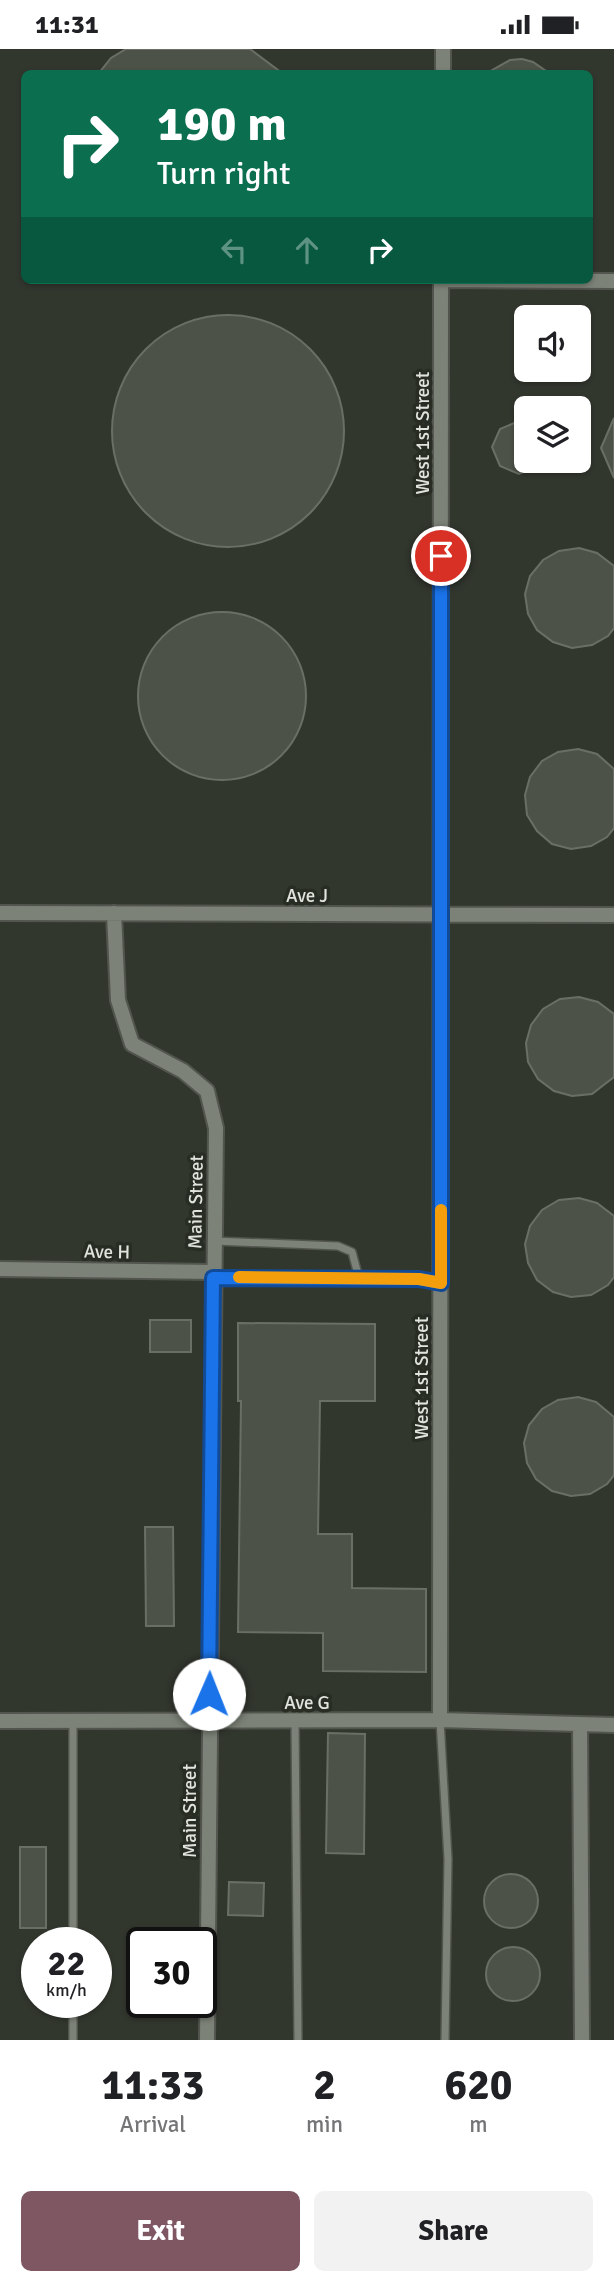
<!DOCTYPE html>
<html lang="en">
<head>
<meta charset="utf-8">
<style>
  :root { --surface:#fff; --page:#f2f2f2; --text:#202124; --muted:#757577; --accent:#7e5762 }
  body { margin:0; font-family:Signika,sans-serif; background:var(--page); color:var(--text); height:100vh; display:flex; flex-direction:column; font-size:26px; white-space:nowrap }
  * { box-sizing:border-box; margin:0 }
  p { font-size:23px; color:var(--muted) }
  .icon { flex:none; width:38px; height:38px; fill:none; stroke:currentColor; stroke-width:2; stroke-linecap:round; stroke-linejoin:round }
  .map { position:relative; height:1991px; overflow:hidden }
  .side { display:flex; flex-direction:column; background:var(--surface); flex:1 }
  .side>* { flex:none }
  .top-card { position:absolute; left:21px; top:21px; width:572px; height:214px; border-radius:10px; box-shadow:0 2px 5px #0004; background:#0b6e4f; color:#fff; overflow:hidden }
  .tools { position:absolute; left:514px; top:256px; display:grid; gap:14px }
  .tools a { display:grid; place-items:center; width:77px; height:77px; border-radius:10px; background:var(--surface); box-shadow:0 2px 5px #0004; font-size:35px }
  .speed { position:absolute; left:21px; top:1878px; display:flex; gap:14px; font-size:35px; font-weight:700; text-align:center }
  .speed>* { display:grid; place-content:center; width:91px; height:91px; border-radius:50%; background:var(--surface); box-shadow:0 2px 5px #0004; line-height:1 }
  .speed small { font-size:18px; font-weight:400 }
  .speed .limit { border:4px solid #111; border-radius:10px; background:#fff; color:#111 }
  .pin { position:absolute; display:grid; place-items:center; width:60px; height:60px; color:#fff; margin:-30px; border:4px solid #fff; border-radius:50%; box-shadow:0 2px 7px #0007 }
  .me { position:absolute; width:77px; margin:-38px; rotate:1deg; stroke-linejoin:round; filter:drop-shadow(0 0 5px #0008) }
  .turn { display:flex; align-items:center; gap:24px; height:147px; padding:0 21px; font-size:32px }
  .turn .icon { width:91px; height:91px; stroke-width:2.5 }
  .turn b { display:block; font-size:49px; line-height:60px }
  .lanes { display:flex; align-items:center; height:66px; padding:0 21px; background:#0003; justify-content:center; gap:35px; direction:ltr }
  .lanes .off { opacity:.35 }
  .eta { display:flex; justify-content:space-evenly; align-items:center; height:119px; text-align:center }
  .eta b { font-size:42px; font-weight:700; line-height:49px }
  .cta { display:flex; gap:14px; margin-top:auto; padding:14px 21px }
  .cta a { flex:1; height:80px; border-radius:10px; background:var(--accent); color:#fff; font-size:28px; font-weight:700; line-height:80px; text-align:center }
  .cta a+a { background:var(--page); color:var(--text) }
  .status { display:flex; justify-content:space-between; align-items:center; height:49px; padding:0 35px; background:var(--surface); direction:ltr }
  .status svg { height:19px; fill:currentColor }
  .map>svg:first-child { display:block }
  .building { fill:#4d5248; stroke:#6a6f65; stroke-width:2 }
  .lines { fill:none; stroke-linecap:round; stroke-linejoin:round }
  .service-casing { stroke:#52554e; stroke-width:10 }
  .minor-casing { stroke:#52554e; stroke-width:18 }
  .service { stroke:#7c8277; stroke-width:7 }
  .minor { stroke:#7c8277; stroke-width:14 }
  .route-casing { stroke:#114b97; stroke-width:18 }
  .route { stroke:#1a73e8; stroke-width:12 }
  .slow { stroke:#f59e0b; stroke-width:12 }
  .labels { text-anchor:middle; stroke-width:7; stroke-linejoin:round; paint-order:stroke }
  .street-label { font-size:19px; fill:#e1e4de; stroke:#282d24 }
</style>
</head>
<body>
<div class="status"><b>11:31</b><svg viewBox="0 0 49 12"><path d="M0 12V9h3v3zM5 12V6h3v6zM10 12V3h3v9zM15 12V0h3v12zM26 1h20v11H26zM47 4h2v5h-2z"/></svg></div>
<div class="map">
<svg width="614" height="1991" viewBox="0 0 614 1991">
  <rect width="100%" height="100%" fill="#32372e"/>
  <!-- building -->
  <path class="building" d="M126 0H250L282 24H99L111 9Z
    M522 10 533 13 549 24H487L510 11Z
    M112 382a116 116 0 1 1 232 0a116 116 0 1 1-232 0Z
    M614 369V429L601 399Z
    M519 372 527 376V411H551L519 425 500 417 492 398 500 380Z
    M579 499 597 504 614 517V579L608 587 592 596 572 599 553 593 537 581 528 565 525 545 530 527 543 511 559 502Z
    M138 647a84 84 0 1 1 168 0a84 84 0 1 1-168 0Z
    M578 700 597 705 614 720V779L607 788 591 797 571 800 552 795 537 782 527 766 525 746 530 728 542 712 558 703Z
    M579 948 598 953 614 965V1028L592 1045 572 1047 554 1042 538 1030 528 1013 526 994 531 976 543 960 560 950Z
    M579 1149 597 1154 614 1167V1228L608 1236 591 1246 571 1248 553 1243 537 1231 528 1214 525 1195 530 1177 542 1161 559 1151Z
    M150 1271H191V1303H150Z
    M238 1274 375 1275V1352H320L318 1485H352V1539L426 1540V1623L323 1622V1584L238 1583 241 1352H238Z
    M578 1348 596 1353 614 1368V1426L607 1435 590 1445 571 1447 552 1442 536 1430 527 1414 524 1394 529 1376 542 1360 558 1351Z
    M145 1478H173L174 1577H146Z
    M328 1684 365 1685 364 1805 326 1804Z
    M20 1798H46V1879H20Z
    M484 1852a27 27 0 1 1 54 0a27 27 0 1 1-54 0Z
    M229 1833 264 1834 263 1867 228 1866Z
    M486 1925a27 27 0 1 1 54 0a27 27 0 1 1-54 0Z"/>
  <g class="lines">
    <!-- service casing -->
    <g class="service-casing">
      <path id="service" d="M214 1192 338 1197 352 1203 359 1229
        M214 1229 419 1230 440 1233
        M440 1671 448 1810 445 1991
        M73 1672V1894
        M295 1672 298 1991
        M73 1953V1991"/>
    </g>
    <!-- minor casing -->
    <g class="minor-casing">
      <path id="minor" d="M443 24V0
        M441 231 614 232
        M0 864 614 866
        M114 864 118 951 132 995 183 1022 207 1042 216 1079 207 1991
        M0 1220 213 1223
        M440 1671 441 231
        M0 1672 440 1671 614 1676
        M580 1676 582 1991"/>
    </g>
    <!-- service -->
    <use href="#service" class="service"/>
    <!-- minor -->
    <use href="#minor" class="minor"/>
  </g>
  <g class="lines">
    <!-- route casing -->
    <g class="route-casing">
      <path id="route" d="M209 1645 213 1229 419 1230 441 1234V507"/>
    </g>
    <!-- route -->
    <use href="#route" class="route"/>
    <!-- slow -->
    <path class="slow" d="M239 1228 419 1230 441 1234V1161"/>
  </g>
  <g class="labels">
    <!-- street labels -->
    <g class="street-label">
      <text transform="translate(422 384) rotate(-90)" y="7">West 1st Street</text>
      <text x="307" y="853">Ave J</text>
      <text transform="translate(195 1153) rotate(-89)" y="7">Main Street</text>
      <text transform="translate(107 1202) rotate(1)" y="7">Ave H</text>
      <text transform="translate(421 1329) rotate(-90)" y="7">West 1st Street</text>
      <text x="307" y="1660">Ave G</text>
      <text transform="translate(189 1762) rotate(-90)" y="7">Main Street</text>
    </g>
  </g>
</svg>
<div class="tools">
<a><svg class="icon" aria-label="sound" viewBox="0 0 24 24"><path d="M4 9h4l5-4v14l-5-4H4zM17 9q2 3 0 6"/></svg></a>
<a><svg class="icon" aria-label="layers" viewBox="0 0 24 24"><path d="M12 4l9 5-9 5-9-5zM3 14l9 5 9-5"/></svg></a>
</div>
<div class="speed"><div>22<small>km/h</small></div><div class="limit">30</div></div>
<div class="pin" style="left:441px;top:507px;background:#d93025"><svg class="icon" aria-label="arrive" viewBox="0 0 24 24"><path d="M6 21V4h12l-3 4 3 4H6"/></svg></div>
<svg class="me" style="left:209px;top:1645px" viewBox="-20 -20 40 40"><circle r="19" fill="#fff"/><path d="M0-13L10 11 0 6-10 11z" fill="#1a73e8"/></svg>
<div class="top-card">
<div class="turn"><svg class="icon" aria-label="right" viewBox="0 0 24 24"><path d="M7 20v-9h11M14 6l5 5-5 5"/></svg><div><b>190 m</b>Turn right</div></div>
<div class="lanes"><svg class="icon off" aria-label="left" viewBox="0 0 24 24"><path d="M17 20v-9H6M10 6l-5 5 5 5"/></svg><svg class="icon off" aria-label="ahead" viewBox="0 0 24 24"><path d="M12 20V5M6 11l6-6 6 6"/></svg><svg class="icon" aria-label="right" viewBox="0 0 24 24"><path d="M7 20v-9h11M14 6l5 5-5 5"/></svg></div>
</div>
</div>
<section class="side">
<div class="eta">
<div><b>11:33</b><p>Arrival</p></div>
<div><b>2</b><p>min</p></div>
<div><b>620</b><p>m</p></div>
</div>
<div class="cta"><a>Exit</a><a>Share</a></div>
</section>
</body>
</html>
